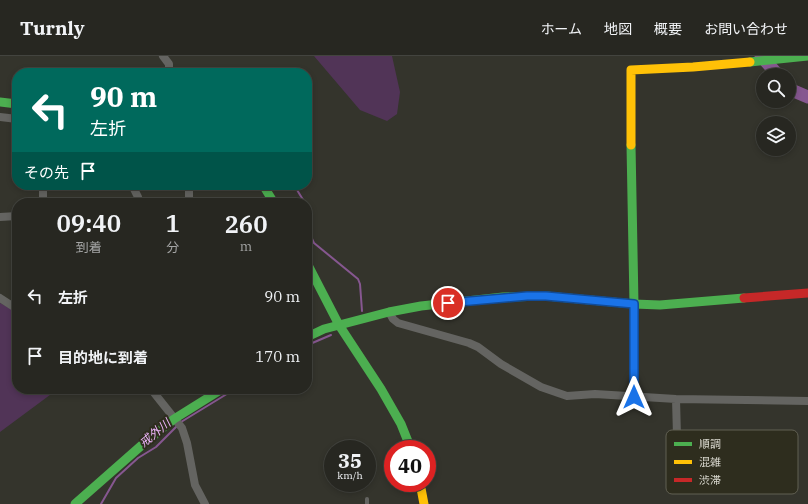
<!DOCTYPE html>
<html lang="ja">
<head>
<meta charset="utf-8">
<style>
  :root { --surface:#272721; --page:#33332e; --text:#f1f3f6; --muted:#a4a5a5; --line:#43443f }
  body { margin:0; font-family:"IBM Plex Serif","Noto Sans JP",serif; background:var(--page); color:var(--text); height:100vh; display:flex; flex-direction:column; font-size:15px; white-space:nowrap }
  * { box-sizing:border-box; margin:0 }
  p { font-size:13px; color:var(--muted) }
  .icon { flex:none; width:22px; height:22px; fill:none; stroke:currentColor; stroke-width:2; stroke-linecap:round; stroke-linejoin:round }
  .map { position:relative; flex:1; overflow:hidden }
  .side { position:absolute; left:12px; top:142px; width:300px; height:196px; display:flex; flex-direction:column; background:var(--surface); border-radius:16px; box-shadow:0 2px 6px #0003,0 0 0 1px var(--line) }
  .side>* { flex:none }
  .top-card { position:absolute; left:12px; top:12px; width:300px; height:122px; border-radius:16px; box-shadow:0 2px 6px #0003,0 0 0 1px var(--line); background:#00695c; color:#fff; overflow:hidden }
  .controls { position:absolute; left:756px; top:12px; display:grid; gap:8px }
  .controls a { display:grid; place-items:center; width:40px; height:40px; border-radius:50%; background:var(--surface); box-shadow:0 2px 6px #0003,0 0 0 1px var(--line); font-size:20px }
  .speed { position:absolute; left:324px; top:384px; display:flex; gap:8px; font-size:20px; font-weight:700; text-align:center }
  .speed>* { display:grid; place-content:center; width:52px; height:52px; border-radius:50%; background:var(--surface); box-shadow:0 2px 6px #0003,0 0 0 1px var(--line); line-height:1 }
  .speed small { font-size:10px; font-weight:400 }
  .speed .limit { border:6px solid #d22; background:#fff; color:#111 }
  .pin { position:absolute; display:grid; place-items:center; width:34px; height:34px; color:#fff; margin:-17px; border:2px solid #fff; border-radius:50%; box-shadow:0 1px 4px #0007 }
  .me { position:absolute; width:44px; margin:-22px; rotate:0deg; stroke-linejoin:round; filter:drop-shadow(0 0 3px #0008) }
  .turn { display:flex; align-items:center; gap:14px; height:84px; padding:0 12px; font-size:18px }
  .turn .icon { width:52px; height:52px; stroke-width:2.5 }
  .turn b { display:block; font-size:28px; line-height:34px }
  .then { display:flex; align-items:center; height:38px; padding:0 12px; background:#0003; gap:8px; font-size:15px }
  .eta { display:flex; justify-content:space-evenly; align-items:center; height:68px; text-align:center }
  .eta b { font-size:24px; font-weight:600; line-height:28px }
  ul { padding:0; list-style:none }
  li { display:flex; align-items:center; gap:12px; height:60px; padding:0 12px }
  li div { flex:1 }
  li b { display:block; font-size:15px }
  li em { font-style:normal }
  header { display:flex; align-items:center; gap:24px; box-sizing:border-box; height:56px; padding:0 20px; background:var(--surface); border-bottom:1px solid var(--line) }
  header strong { font-size:19px }
  nav { display:flex; gap:22px; margin-inline-start:auto; font-size:14px }
  .map>svg:first-child { display:block }
  .green { fill:#513457 }
  .lines { fill:none; stroke-linecap:round; stroke-linejoin:round }
  .stream { stroke:#865790; stroke-width:2 }
  .river { stroke:#865790; stroke-width:13 }
  .lane { stroke:#646461; stroke-width:4 }
  .street { stroke:#646461; stroke-width:8 }
  .fast { stroke:#4caf50; stroke-width:9 }
  .slow { stroke:#ffc107; stroke-width:9 }
  .jam { stroke:#c62828; stroke-width:9 }
  .route-casing { stroke:#114b97; stroke-width:10 }
  .route { stroke:#1a73e8; stroke-width:7 }
  .labels { text-anchor:middle; stroke-width:4; stroke-linejoin:round; paint-order:stroke }
  .water-label { font-size:12px; font-style:italic; fill:#f1b7ff; stroke:#2e2d1e }
  .key { fill:#2e2d1e; stroke:#616053; stroke-width:1 }
  .key-label { font-size:11px; fill:#d8d7ce }
</style>
</head>
<body>
<header>
<strong>Turnly</strong>
<nav><a>ホーム</a><a>地図</a><a>概要</a><a>お問い合わせ</a></nav>
</header>
<div class="map">
<svg width="808" height="448" viewBox="0 0 808 448">
  <rect width="100%" height="100%" fill="#34342c"/>
  <!-- green -->
  <path class="green" d="M314 0H392L400 36 397 58 387 65 360 54Z
    M0 247 17 256V333H58L0 376Z"/>
  <g class="lines">
    <!-- stream -->
    <path class="stream" d="M171 11 181 17
      M294 129 305 147
      M307 151C312 163 307 175 314 187L358 223 360 228 362 255
      M307 291 310 288 331 279
      M181 366 235 333
      M101 448 116 422 138 402 156 391 178 369"/>
    <!-- river -->
    <path class="river" d="M761 0 778 19
      M789 33 808 41"/>
    <!-- lane -->
    <path class="lane" d="M367 443V448"/>
    <!-- street -->
    <path class="street" d="M163 0 169 8V17
      M0 61 17 63
      M132 129 138 141 139 147
      M189 129V147
      M43 147V129
      M0 161 17 160
      M0 242 17 253
      M389 256 393 263 398 267 469 287 478 291 501 308 541 331 567 340 595 338 676 343 808 345
      M151 333 182 372 187 387 195 429 205 448
      M676 343 677 380 685 397"/>
    <!-- fast -->
    <path class="fast" d="M750 6 808 0
      M0 46 17 48
      M631 89 634 248V341
      M263 129 274 147
      M307 207 339 269 381 333 401 368 411 393
      M307 281 324 273 389 256 421 250 503 241 546 240 634 248 660 249 744 242
      M75 448 142 389 174 363 222 333"/>
    <!-- slow -->
    <path class="slow" d="M631 89V14L693 11 750 6
      M420 427 424 448"/>
    <!-- jam -->
    <path class="jam" d="M744 242 808 237"/>
  </g>
  <g class="lines">
    <!-- route casing -->
    <g class="route-casing">
      <path id="route" d="M448 247 527 240H546L634 248V341"/>
    </g>
    <!-- route -->
    <use href="#route" class="route"/>
  </g>
  <g class="labels">
    <!-- water labels -->
    <g class="water-label">
      <text transform="translate(155 377) rotate(-40)" y="4">戒外川</text>
    </g>
  </g>
  <!-- legend -->
  <rect x="666" y="374" width="132" height="64" rx="6" class="key"/>
  <rect x="674" y="386" width="18" height="4" fill="#4caf50"/>
  <rect x="674" y="404" width="18" height="4" fill="#ffc107"/>
  <rect x="674" y="422" width="18" height="4" fill="#c62828"/>
  <g class="key-label">
    <text x="699" y="392">順調</text>
    <text x="699" y="410">混雑</text>
    <text x="699" y="428">渋滞</text>
  </g>
</svg>
<div class="controls">
<a><svg class="icon" aria-label="search" viewBox="0 0 24 24"><circle cx="10" cy="10" r="6"/><path d="M15 15l6 6"/></svg></a>
<a><svg class="icon" aria-label="layers" viewBox="0 0 24 24"><path d="M12 4l9 5-9 5-9-5zM3 14l9 5 9-5"/></svg></a>
</div>
<div class="speed"><div>35<small>km/h</small></div><div class="limit">40</div></div>
<div class="pin" style="left:448px;top:247px;background:#d93025"><svg class="icon" aria-label="arrive" viewBox="0 0 24 24"><path d="M6 21V4h12l-3 4 3 4H6"/></svg></div>
<svg class="me" style="left:634px;top:341px" viewBox="-20 -20 40 40"><path d="M0-17L14 15 0 8-14 15z" fill="#1a73e8" stroke="#fff" stroke-width="4"/></svg>
<div class="top-card">
<div class="turn"><svg class="icon" aria-label="left" viewBox="0 0 24 24"><path d="M17 20v-9H6M10 6l-5 5 5 5"/></svg><div><b>90 m</b>左折</div></div>
<div class="then">その先<svg class="icon" aria-label="arrive" viewBox="0 0 24 24"><path d="M6 21V4h12l-3 4 3 4H6"/></svg></div>
</div>
<section class="side">
<div class="eta">
<div><b>09:40</b><p>到着</p></div>
<div><b>1</b><p>分</p></div>
<div><b>260</b><p>m</p></div>
</div>
<ul>
<li><svg class="icon" aria-label="left" viewBox="0 0 24 24"><path d="M17 20v-9H6M10 6l-5 5 5 5"/></svg><div><b>左折</b></div><em>90 m</em></li>
<li><svg class="icon" aria-label="arrive" viewBox="0 0 24 24"><path d="M6 21V4h12l-3 4 3 4H6"/></svg><div><b>目的地に到着</b></div><em>170 m</em></li>
</ul>
</section>
</div>
</body>
</html>
